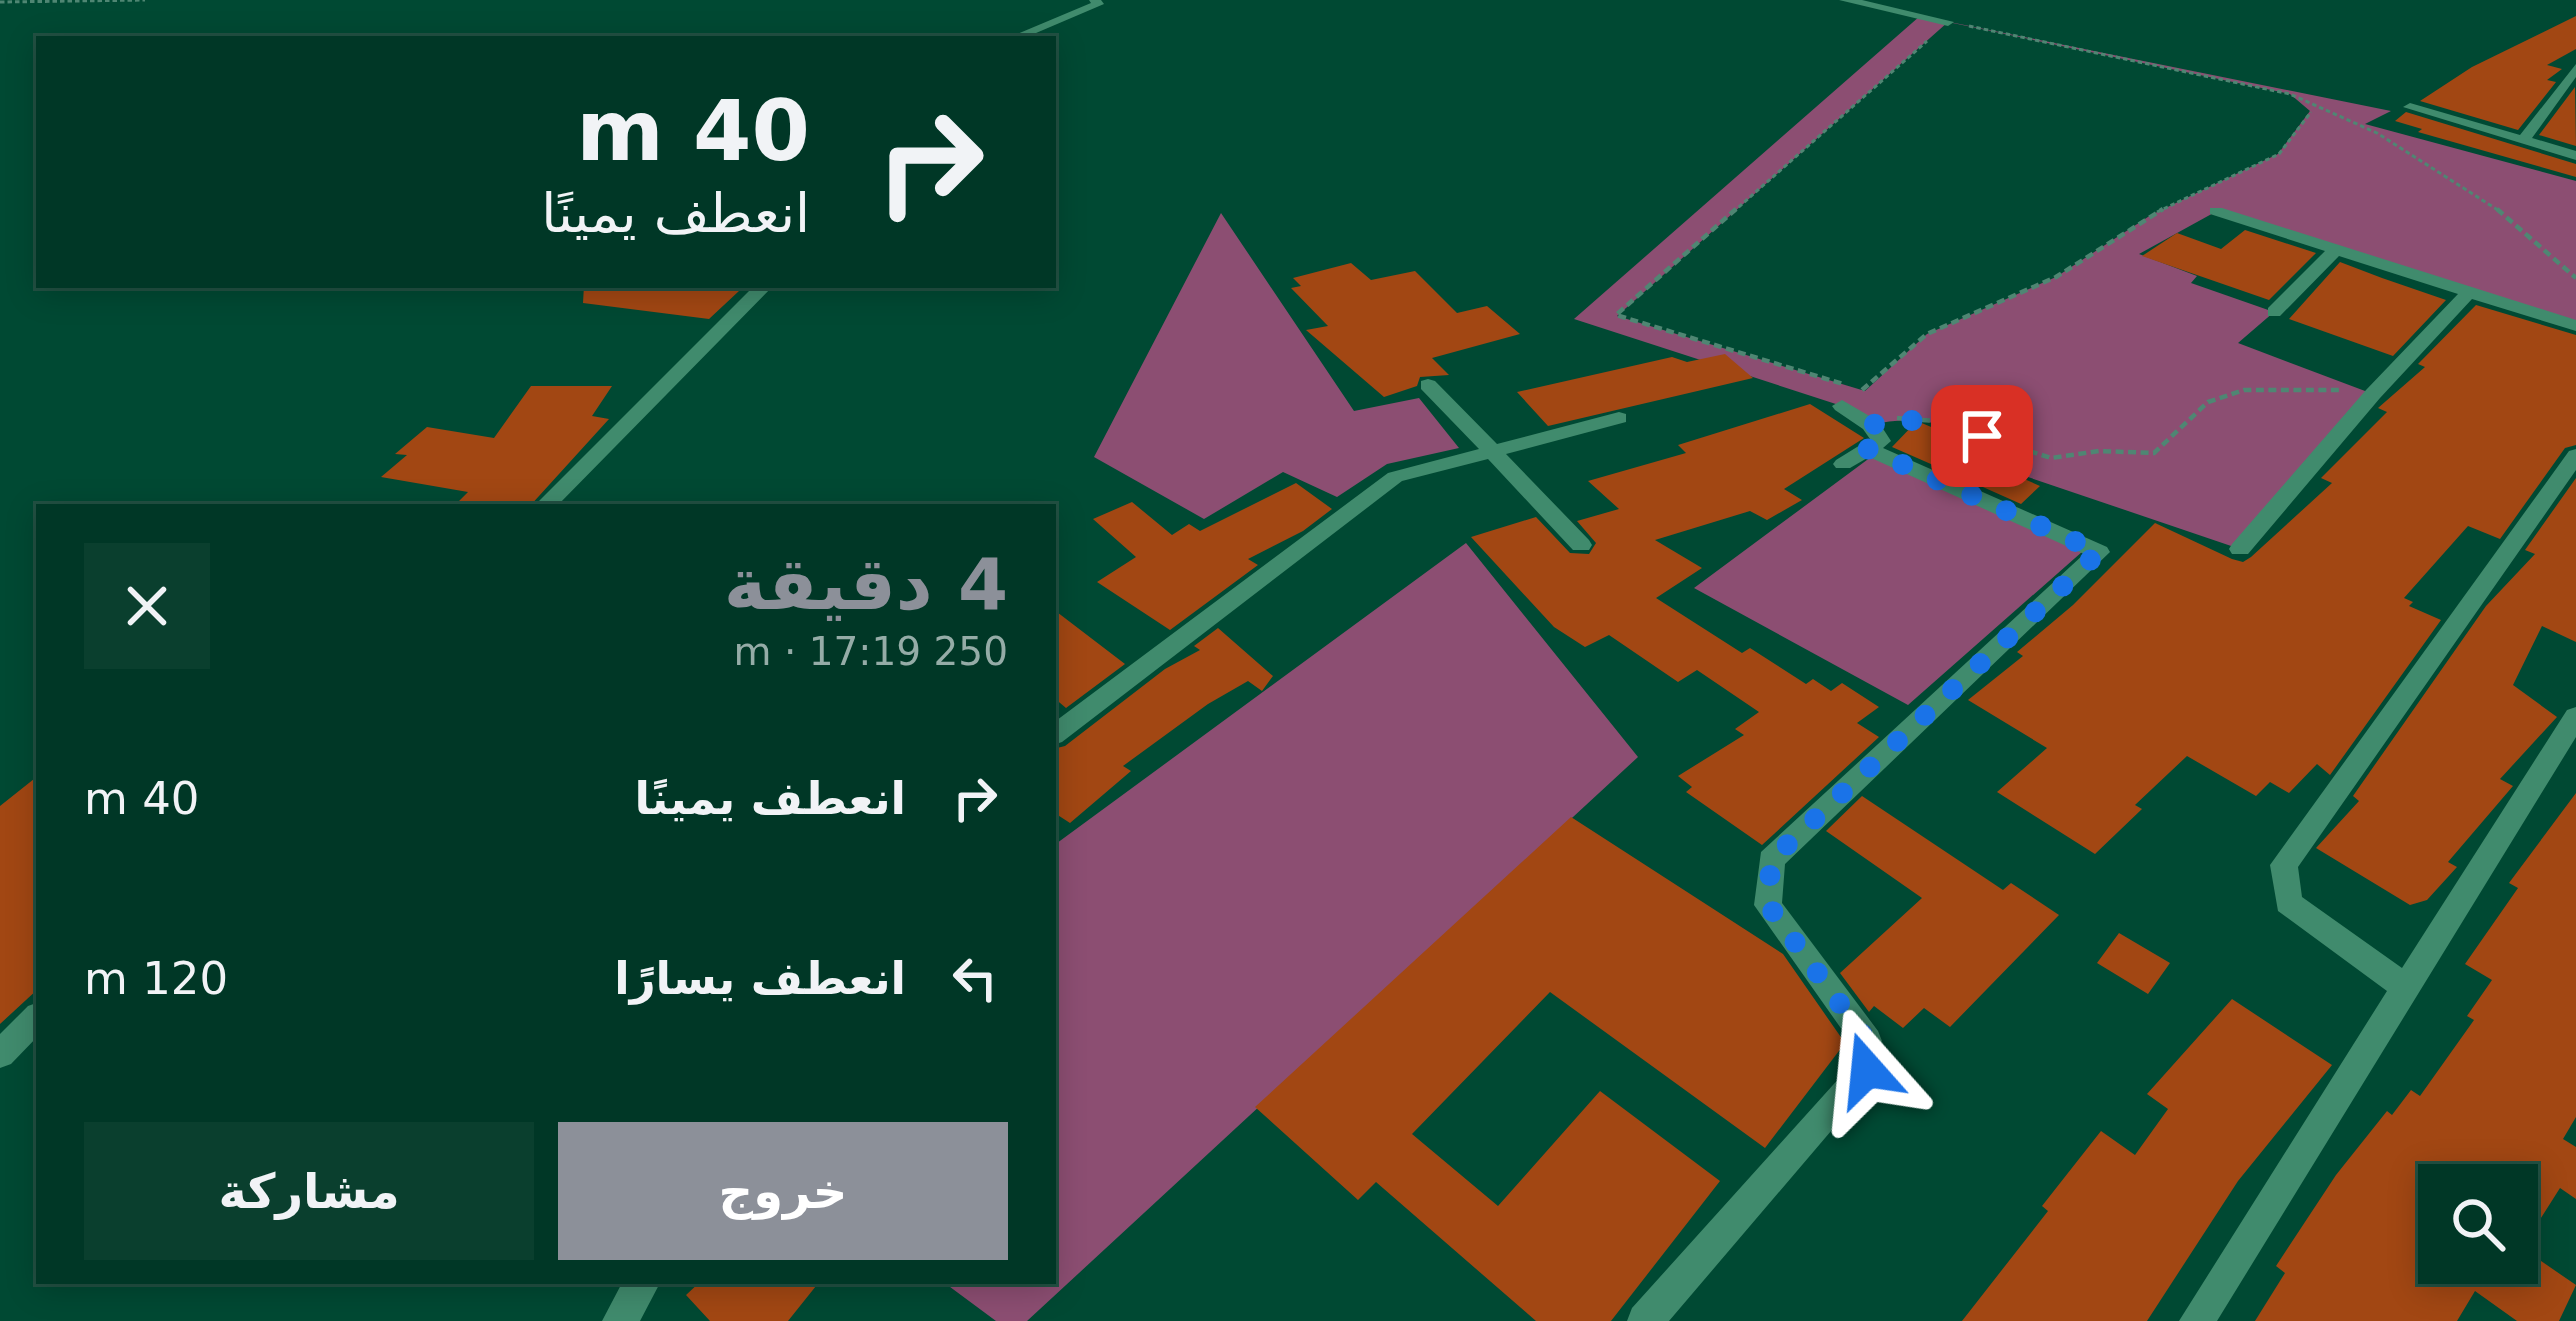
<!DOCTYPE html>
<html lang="ar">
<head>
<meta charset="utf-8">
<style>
  :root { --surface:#003726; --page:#0a3f2e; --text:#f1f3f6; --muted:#95aca7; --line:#225143; --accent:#8c9099 }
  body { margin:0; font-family:"DejaVu Sans",Cairo,sans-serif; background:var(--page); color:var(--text); direction:rtl; height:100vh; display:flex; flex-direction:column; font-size:45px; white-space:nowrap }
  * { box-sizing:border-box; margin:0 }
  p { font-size:39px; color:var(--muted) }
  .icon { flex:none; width:66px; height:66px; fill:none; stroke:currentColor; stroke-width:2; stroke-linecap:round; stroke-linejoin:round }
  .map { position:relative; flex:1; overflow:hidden; direction:ltr }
  .details { position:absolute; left:36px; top:504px; width:1020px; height:780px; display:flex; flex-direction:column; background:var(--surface); border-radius:0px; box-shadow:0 6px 30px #0003,0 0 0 3px var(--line); direction:rtl }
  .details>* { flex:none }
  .guide { position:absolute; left:36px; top:36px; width:1020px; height:252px; border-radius:0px; box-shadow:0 6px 30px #0003,0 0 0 3px var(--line); direction:rtl; background:#003726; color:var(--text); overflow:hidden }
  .controls { position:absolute; left:2418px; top:1164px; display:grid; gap:24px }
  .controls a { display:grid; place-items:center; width:120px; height:120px; border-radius:0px; background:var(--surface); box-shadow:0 6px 30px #0003,0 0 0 3px var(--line); font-size:60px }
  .pin { position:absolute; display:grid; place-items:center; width:102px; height:102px; color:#fff; margin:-51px; border-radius:24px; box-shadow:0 6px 18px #0006 }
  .me { position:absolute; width:132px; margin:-66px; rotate:342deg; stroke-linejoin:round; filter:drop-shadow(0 0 9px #0008) }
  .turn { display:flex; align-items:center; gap:42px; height:252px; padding:0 48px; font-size:54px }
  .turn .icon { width:156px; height:156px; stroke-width:2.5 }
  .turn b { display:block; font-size:84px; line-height:102px }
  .round { display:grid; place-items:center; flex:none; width:126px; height:126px; border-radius:0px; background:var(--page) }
  .headline { display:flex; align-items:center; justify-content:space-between; height:204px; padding:0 48px }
  h1 { font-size:72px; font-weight:700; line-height:90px; color:var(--accent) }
  .button { display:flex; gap:24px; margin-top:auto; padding:24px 48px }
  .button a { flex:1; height:138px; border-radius:0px; background:var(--accent); color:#fff; font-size:48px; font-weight:700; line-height:138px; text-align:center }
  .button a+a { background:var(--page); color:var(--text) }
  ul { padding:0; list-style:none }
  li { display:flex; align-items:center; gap:36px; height:180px; padding:0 48px }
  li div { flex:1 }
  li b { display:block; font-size:45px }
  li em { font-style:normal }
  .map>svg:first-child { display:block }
  .green { fill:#8c4e72; fill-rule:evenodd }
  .building { fill:#a24713; fill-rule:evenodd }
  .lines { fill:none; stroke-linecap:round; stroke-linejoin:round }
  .path-far1 { stroke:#4f8673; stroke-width:3; stroke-dasharray:4.5 3; stroke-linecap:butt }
  .path { stroke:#4f8673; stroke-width:4.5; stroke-dasharray:8 4.5; stroke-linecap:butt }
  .street { fill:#408b6d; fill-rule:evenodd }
  .route { stroke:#1a73e8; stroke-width:21; stroke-dasharray:0 37.8 }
</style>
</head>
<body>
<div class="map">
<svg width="2576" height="1321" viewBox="0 0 2576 1321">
  <rect width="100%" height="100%" fill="#004933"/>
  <!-- green -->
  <path class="green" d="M1920 16 2391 111 2365 124 2576 181V326L2217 211 2139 254 2197 276 2191 283 2274 312 2238 343 2373 394 2240 549 1966 456 1981 436C1942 423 1911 415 1871 425L1842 406 1574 319ZM1948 22 2290 94 2310 111 2278 154 2151 215 2056 277 1927 334 1865 391 1617 316Z
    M1221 213 1354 411 1419 398 1459 448 1387 464 1337 497 1283 472 1204 519 1094 457Z
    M1871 457 2083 551 1908 705 1694 588Z
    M1466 543 1638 757 1027 1321H996L942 1281H1053V846Z"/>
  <!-- building -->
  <path class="building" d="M2576 16V49L2547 65 2562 69 2547 80 2556 82 2518 130 2420 101 2472 67Z
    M2575 87 2576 146 2539 135Z
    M2406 112 2576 164V177L2418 132 2422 129 2395 121Z
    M2245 230 2316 253 2269 300 2142 256 2177 233 2221 249Z
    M2340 262 2382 278 2446 300 2393 356 2289 319Z
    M1351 263 1371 280 1415 271 1457 313 1487 306 1520 334 1432 358 1449 375 1420 377 1417 386 1384 397 1306 330 1328 326 1291 288 1301 286 1293 278Z
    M584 285H696L739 291 709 319 583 303Z
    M2476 305 2576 335V445L2565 448 2500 539 2468 526 2404 598 2413 602 2409 606 2441 620 2330 775 2317 764 2289 793 2270 782 2256 796 2187 756 2135 805 2142 809 2095 854 1997 792 2047 748 1968 700 2023 656 2017 652 2073 605 2155 523 2232 559 2243 562 2251 557 2332 483 2321 478 2387 412 2378 408 2425 367 2418 364Z
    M1725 354 1753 378 1548 426 1517 392 1672 357 1687 362Z
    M531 386H612L592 416 609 419 529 507 459 501 468 492 381 477 407 455 395 454 427 427 494 438Z
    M1810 404 1864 438 1784 489 1802 500 1767 520 1750 511 1655 540 1702 568 1656 598 1742 653 1750 648 1806 684 1813 679 1831 691 1842 683 1879 707 1857 723 1879 737 1762 845 1686 792 1692 787 1678 776 1744 735 1735 729 1759 712 1697 670 1678 682 1609 635 1585 647 1554 627 1471 537 1536 517 1570 553 1589 554 1596 543 1577 521 1619 509 1588 481 1686 453 1678 445Z
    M1917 421 1969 443 1940 468 1892 447Z
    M1967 454 2040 486 2021 504 1947 471Z
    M2576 478V642L2542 626 2513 685 2557 717 2500 779 2513 786 2448 862 2457 867 2427 900 2410 905 2316 848 2359 801 2353 796 2486 606 2535 554 2525 550Z
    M1296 483 1332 509 1303 531 1248 559 1258 565 1170 630 1097 582 1136 557 1093 519 1132 502 1172 535 1189 524 1200 531Z
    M1053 609 1125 664 1066 708 1053 697Z
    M1218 628 1273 676 1262 691 1248 681 1208 704 1123 766 1131 771 1070 823 1053 812V749L1065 746 1165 669 1200 650 1194 646Z
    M39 775V988L0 1024V806Z
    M2576 793V1117L2563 1139 2576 1147V1199L2560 1188 2522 1248 2576 1285 2559 1321H2517L2475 1291 2457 1321H2255L2285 1273 2276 1266 2336 1175 2387 1111 2392 1115 2411 1090 2420 1096 2474 1020 2467 1016 2492 980 2465 964 2518 888 2509 883ZM2439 1185H2517V1263H2439Z
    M1862 796 2003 890 2011 883 2059 915 1950 1027 1924 1008 1903 1028 1874 1006 1869 1012 1840 973 1922 898 1826 831Z
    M1571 817 1783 954 1845 1043 1765 1148 1550 992 1412 1134 1498 1206 1600 1091 1720 1181 1611 1321H1536L1376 1182 1358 1200 1255 1107Z
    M2119 933 2170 963 2148 994 2097 963Z
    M2232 999 2332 1065 2238 1181 2147 1321H1962L2048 1211 2042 1206 2101 1131 2135 1155 2168 1109 2147 1094Z
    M701 1281H820L788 1321H710L686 1295Z"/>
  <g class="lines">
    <!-- path-far1 -->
    <path class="path-far1" d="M0 2 145 0
      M1969 26 2290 94 2377 133 2501 212
      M1733 212 1927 41
      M2157 212 2279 154 2311 112"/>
    <!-- path -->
    <path class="path" d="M1736 209 1616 315 1843 384
      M2497 209 2576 278
      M1862 390 1927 334 2056 277 2163 209
      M1897 418 1935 421 2051 458 2099 451 2154 453 2208 402 2244 390H2342"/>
    <!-- street -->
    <path class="street" d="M1089 0H1101L1104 4 1022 39H1005L1091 3Z
      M1839 0H1862L1954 22 1948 26Z
      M2576 64V77L2532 138 2576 151V160L2403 107 2410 103 2520 135Z
      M2210 208H2222L2576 320V331L2472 299 2380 398 2248 554H2232L2229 549 2232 544 2366 390 2458 294 2339 256 2280 316H2268V308L2325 251 2210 214Z
      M755 285H774L556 507H533Z
      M1428 379 1435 381 1497 444 1619 412 1626 414V422L1506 454 1589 540 1592 545 1589 550H1573L1488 459 1402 481 1062 742 1053 745V723L1388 473 1479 449 1421 389V381Z
      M1842 400 1878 421 1891 441 1883 448 2107 547 2110 552 1785 864 1782 903 1878 1031 1882 1041 1883 1070 1669 1321H1627L1632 1308 1851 1065 1852 1044 1754 905 1761 852 2084 554 1869 457 1850 468H1836L1833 464 1836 460 1870 439 1863 429 1835 410 1832 406Z
      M2576 449V470L2298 867 2302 897 2402 968 2567 710 2576 707V737L2217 1321H2179L2387 991 2278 911 2270 865 2569 451Z
      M39 1002V1035L11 1064 0 1068V1034L28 1006Z
      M623 1281H661L640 1321H602Z"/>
  </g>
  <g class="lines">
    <!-- route -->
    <path class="route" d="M1867 1070V1041L1768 905 1771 860 2099 552 1868 449 1881 441 1871 425C1912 415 1943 423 1982 436"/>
  </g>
</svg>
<div class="controls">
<a><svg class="icon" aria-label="search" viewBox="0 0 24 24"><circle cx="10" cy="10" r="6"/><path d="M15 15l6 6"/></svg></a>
</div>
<div class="pin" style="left:1982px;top:436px;background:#d93025"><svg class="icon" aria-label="arrive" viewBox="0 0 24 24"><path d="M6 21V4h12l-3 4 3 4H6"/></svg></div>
<svg class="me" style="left:1867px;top:1070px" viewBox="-20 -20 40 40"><path d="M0-17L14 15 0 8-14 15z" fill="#1a73e8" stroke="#fff" stroke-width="4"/></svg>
<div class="guide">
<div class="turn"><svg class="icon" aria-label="right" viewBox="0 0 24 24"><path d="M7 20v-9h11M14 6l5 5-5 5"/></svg><div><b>40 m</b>انعطف يمينًا</div></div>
</div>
<section class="details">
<div class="headline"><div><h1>4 دقيقة</h1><p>250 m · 17:19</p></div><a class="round"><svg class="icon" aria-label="close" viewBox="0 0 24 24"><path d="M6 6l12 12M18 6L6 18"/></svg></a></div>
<ul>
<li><svg class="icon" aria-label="right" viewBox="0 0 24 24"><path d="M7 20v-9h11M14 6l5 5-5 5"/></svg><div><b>انعطف يمينًا</b></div><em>40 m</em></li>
<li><svg class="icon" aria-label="left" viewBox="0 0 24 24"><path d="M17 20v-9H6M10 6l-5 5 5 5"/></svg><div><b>انعطف يسارًا</b></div><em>120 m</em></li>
</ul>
<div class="button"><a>خروج</a><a>مشاركة</a></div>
</section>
</div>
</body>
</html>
